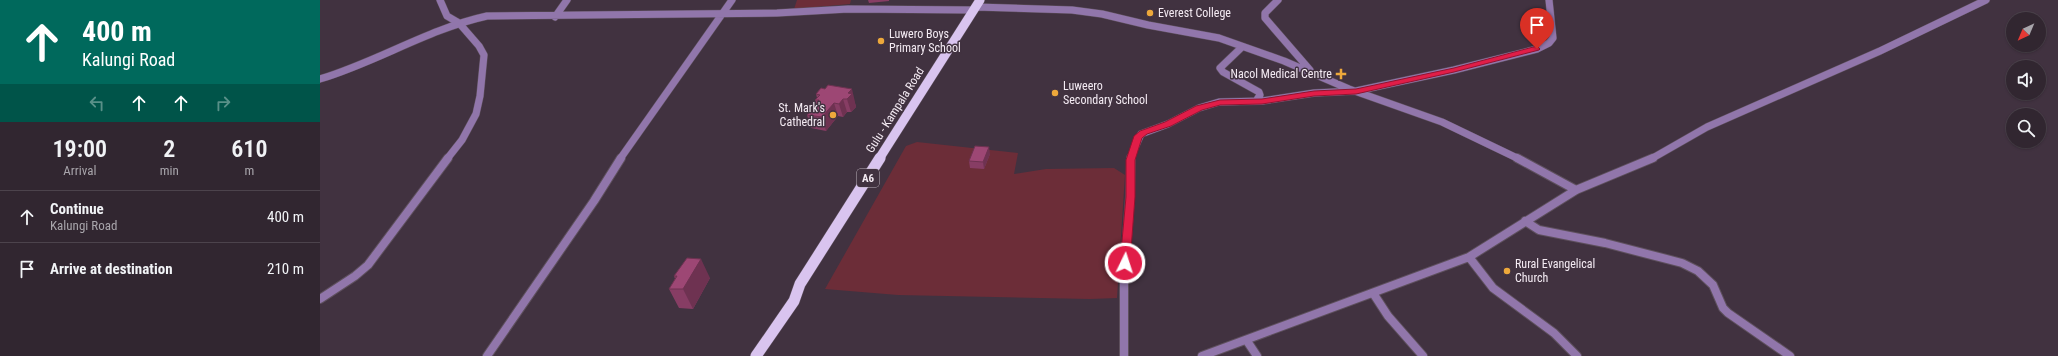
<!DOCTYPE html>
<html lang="en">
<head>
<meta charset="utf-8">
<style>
  :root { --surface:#312630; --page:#3d323c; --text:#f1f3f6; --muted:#a8a5ab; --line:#4c434c }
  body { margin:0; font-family:"Roboto Condensed",sans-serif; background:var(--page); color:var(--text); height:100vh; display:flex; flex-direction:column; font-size:15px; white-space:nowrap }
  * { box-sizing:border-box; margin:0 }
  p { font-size:13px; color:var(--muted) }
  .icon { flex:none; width:22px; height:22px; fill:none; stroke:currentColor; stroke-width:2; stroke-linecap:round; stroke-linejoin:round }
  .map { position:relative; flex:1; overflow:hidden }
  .side { display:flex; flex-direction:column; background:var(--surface); width:320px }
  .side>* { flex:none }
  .hud { background:#00695c; color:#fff; overflow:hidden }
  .needle { width:26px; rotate:224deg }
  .fabs { position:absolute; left:1686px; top:12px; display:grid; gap:8px }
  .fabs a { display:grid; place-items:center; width:40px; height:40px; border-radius:50%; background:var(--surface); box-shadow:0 1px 3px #0004,0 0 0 1px var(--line); font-size:20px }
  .pin { position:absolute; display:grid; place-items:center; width:34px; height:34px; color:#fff; margin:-41px -17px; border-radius:50% 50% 50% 0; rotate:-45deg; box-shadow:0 0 4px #0007 }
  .pin .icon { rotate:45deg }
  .me { position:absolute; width:44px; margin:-22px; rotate:4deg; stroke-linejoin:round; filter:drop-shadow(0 0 3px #0008) }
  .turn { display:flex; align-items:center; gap:14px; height:84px; padding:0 16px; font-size:18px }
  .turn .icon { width:52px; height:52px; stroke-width:2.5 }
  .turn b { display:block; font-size:28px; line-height:34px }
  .lanes { display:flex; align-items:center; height:38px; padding:0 16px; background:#0003; justify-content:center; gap:20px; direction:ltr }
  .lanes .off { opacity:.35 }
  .eta { display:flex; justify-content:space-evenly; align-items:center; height:68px; text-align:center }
  .eta b { font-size:24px; font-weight:600; line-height:28px }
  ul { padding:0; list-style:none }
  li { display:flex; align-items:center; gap:12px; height:52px; padding:0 16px; border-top:1px solid var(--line) }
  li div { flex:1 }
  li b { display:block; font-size:15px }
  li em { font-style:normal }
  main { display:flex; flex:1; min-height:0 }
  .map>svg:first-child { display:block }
  .green { fill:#6c2d38 }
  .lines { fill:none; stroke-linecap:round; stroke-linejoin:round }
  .street-far1-casing { stroke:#5e505d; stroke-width:8 }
  .street-casing { stroke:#5e505d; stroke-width:10 }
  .primary-far1-casing { stroke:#5e505d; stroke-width:10 }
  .primary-casing { stroke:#5e505d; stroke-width:12 }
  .street-far1 { stroke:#9176ab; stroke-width:7 }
  .street { stroke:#9176ab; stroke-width:8 }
  .primary-far1 { stroke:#d9c4ef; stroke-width:9 }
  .primary { stroke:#d9c4ef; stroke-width:11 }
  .wall { fill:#873d64 }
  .shaded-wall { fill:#6e3251 }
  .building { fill:#9d4774; stroke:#6e3251 }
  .route { fill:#e11d48; stroke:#92132f }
  .poi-dot { fill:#eda83b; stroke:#413240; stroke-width:1.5 }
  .labels { text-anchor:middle; stroke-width:3; stroke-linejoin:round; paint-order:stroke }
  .shield { fill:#413240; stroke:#beb4bd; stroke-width:1 }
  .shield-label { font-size:11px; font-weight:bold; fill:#f4ebf3 }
  .poi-label { font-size:12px; fill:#f4ebf3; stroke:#413240; text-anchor:start }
  .street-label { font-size:12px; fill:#f4ebf3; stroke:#413240 }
</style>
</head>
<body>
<main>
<section class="side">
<div class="hud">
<div class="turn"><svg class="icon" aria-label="ahead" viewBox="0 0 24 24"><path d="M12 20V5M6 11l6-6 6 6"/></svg><div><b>400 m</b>Kalungi Road</div></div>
<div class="lanes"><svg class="icon off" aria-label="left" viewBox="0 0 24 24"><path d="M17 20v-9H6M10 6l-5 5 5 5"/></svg><svg class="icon" aria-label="ahead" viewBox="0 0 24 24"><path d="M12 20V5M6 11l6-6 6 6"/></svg><svg class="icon" aria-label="ahead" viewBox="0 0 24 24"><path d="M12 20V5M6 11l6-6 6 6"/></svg><svg class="icon off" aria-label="right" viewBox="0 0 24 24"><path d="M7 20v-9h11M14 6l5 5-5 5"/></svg></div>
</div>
<div class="eta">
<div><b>19:00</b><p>Arrival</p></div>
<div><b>2</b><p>min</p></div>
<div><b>610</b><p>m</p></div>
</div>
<ul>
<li><svg class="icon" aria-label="ahead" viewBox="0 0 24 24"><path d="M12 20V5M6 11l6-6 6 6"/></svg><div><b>Continue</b><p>Kalungi Road</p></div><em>400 m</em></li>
<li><svg class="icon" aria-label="arrive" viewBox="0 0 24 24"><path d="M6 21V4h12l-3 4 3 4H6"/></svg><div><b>Arrive at destination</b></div><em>210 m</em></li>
</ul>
</section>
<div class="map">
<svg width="1738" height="356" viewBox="0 0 1738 356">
  <rect width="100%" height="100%" fill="#413240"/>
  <!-- green -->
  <path class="green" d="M477 0H531L530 4 474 9Z
    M597 142 698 153 694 174 726 169 794 168 805 175 797 298 770 299 578 295 505 289 586 146Z"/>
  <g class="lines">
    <!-- street-far1 casing -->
    <g class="street-far1-casing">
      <path id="street-far1" d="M120 0 127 16 139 23 159 46 164 55 160 96 156 114 142 140 127 159
        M958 0 945 13V18L990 70
        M656 7 752 10 782 14 828 25 899 38 964 61 1029 89 1122 122 1199 159
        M235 17 247 0
        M922 47 900 68 903 72 939 92 940 95 936 101
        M0 79C57 62 108 29 167 16L457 13 528 9 653 10
        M300 159 412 0
        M810 159 821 134 848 124 879 108 899 102 942 101 994 93 1036 91 1134 70 1217 49 1229 43 1233 38 1229 0
        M1331 159 1387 127 1560 51 1666 0"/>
    </g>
    <!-- street casing -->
    <g class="street-casing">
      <path id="street" d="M1197 158 1256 190
        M1205 221 1219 230 1285 243 1362 263 1378 271 1393 285 1403 308 1408 313 1470 356
        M1149 257 1173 288 1234 333 1257 356
        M1053 293 1068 316 1103 356
        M0 299 35 276 48 265 128 158
        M927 341 937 356
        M167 356 274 201 301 158
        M804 356V275L810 197 811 158
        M882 356 1149 257 1256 190 1333 158"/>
    </g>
    <!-- primary-far1 casing -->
    <g class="primary-far1-casing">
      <path id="primary-far1" d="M559 159 660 0"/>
    </g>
    <!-- primary casing -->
    <g class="primary-casing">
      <path id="primary" d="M436 356 474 301 480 284 560 158"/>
    </g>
    <!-- street-far1 -->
    <use href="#street-far1" class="street-far1"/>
    <!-- street -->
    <use href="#street" class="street"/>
    <!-- primary-far1 -->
    <use href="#primary-far1" class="primary-far1"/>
    <!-- primary -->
    <use href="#primary" class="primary"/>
  </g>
  <!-- wall -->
  <path class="wall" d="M548 0H569V1L549 3Z
    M501 88 535 102V103L536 107 531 112H527L523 117 518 116 506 131 491 128 487 115 496 104 495 100 497 98 496 94Z
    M670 154 664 169 650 168 649 161Z
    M354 276 390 278 373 309 359 308 349 289 355 279Z"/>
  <!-- shaded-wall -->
  <path class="shaded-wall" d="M532 89 535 102V103L536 107 531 112 527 99 528 93Z
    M523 99 527 112 523 117 519 104Z
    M514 103 518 116 506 131 502 117Z
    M669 147 670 154 664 169 663 162Z
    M381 259 390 278 373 309 363 289Z"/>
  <!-- building -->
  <path class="building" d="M508 85 532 89 528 93 532 94 527 99H523L519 104 514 103 502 117 487 115 499 100H495L500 95 496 94 501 88 505 89Z
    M655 146 669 147 663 162 649 161Z
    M367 258 381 259 363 289H349L357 276H354Z"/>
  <!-- route -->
  <path class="route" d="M1217 46 1220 49 1219 50 1134 72 1036 94 994 96 942 104 900 105 882 110 851 126 827 134 822 138 815 160V197L810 263 805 266 800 263 806 197V160L814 136 820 131 845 122 876 106 900 100 942 99 994 91 1036 89 1134 68Z"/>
  <!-- markers -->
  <g class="poi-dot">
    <circle cx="830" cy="13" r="4"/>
    <circle cx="561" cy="41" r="4"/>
    <path d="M1019 68h4v4h4v4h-4v4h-4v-4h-4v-4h4z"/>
    <circle cx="735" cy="93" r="4"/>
    <circle cx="513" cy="115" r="4"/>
    <circle cx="1187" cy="271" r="4"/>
  </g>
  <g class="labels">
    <!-- shield labels -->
    <rect class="shield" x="537" y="169" width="22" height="18" rx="3"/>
    <g class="shield-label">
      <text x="548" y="182">A6</text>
    </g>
    <!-- poi labels -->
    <g class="poi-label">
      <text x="838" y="17">Everest College</text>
      <text x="569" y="38">Luwero Boys<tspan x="569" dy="14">Primary School</tspan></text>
      <text x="1012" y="78" text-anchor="end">Nacol Medical Centre</text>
      <text x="743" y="90">Luweero<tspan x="743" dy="14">Secondary School</tspan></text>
      <text x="505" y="112" text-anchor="end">St. Mark's<tspan x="505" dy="14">Cathedral</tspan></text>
      <text x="1195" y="268">Rural Evangelical<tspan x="1195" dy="14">Church</tspan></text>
    </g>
    <!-- street labels -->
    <g class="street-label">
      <text transform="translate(575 110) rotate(-58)" y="4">Gulu - Kampala Road</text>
    </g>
  </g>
</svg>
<div class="fabs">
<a><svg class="needle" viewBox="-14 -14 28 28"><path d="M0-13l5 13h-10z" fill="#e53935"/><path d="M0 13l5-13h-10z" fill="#a8a5ab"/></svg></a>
<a><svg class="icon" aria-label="sound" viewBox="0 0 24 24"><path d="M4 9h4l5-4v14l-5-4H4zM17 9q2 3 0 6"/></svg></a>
<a><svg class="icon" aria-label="search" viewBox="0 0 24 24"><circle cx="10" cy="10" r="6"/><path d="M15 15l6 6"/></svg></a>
</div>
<div class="pin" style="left:1217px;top:49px;background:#d93025"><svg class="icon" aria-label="arrive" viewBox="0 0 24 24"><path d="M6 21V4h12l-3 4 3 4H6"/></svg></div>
<svg class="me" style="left:805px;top:263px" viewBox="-20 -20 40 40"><circle r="17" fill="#e11d48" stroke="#fff" stroke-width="3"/><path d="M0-11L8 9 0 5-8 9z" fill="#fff"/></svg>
</div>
</main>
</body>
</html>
